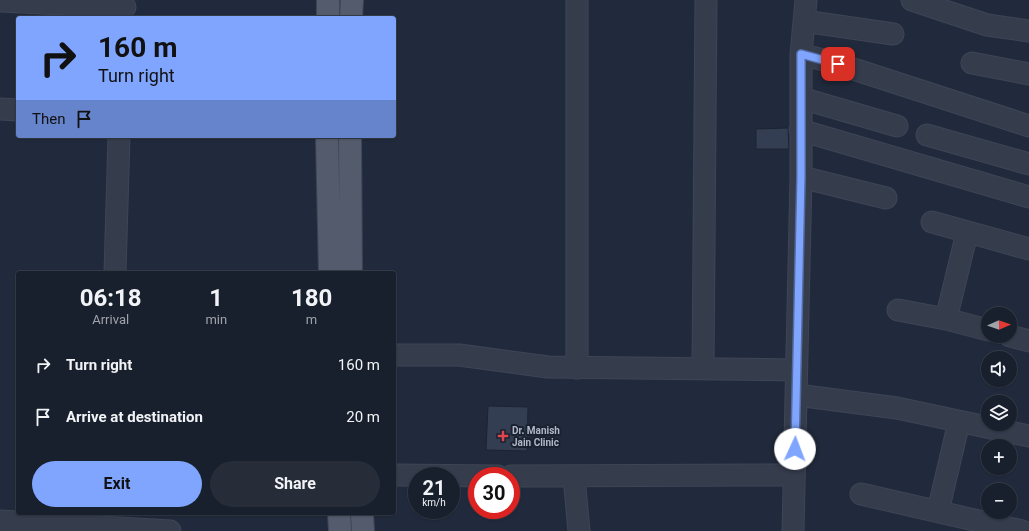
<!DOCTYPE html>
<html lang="en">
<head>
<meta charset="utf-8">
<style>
  :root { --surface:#19202d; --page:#262d39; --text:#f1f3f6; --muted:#9fa3aa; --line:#373e49; --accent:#7fa5fe }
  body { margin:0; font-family:Roboto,sans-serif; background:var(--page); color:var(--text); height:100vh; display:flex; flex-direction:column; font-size:15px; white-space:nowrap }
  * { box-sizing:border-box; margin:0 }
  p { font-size:13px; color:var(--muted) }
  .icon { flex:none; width:22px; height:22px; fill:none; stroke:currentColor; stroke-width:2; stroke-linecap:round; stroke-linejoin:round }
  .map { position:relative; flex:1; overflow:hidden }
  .side { position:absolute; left:16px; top:271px; width:380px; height:244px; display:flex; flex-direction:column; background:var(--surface); border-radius:4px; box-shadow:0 1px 3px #0004,0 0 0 1px var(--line) }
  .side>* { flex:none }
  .banner { position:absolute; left:16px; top:16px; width:380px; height:122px; border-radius:4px; box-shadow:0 1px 3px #0004,0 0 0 1px var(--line); background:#7fa5fe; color:#111; overflow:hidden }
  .needle { width:26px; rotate:88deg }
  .tools { position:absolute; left:981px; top:307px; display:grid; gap:8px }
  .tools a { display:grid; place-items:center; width:36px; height:36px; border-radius:50%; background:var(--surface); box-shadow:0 1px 3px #0004,0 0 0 1px var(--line); font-size:20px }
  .speed { position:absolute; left:408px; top:467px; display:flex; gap:8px; font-size:20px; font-weight:700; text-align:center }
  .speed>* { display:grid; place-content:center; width:52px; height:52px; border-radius:50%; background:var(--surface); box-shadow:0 1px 3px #0004,0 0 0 1px var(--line); line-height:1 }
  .speed small { font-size:10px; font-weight:400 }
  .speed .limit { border:6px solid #d22; background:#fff; color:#111 }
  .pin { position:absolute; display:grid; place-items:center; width:34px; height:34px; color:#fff; margin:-17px; border-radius:8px; box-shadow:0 2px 6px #0006 }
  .me { position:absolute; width:44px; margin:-22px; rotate:2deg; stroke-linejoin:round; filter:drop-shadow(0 0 3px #0008) }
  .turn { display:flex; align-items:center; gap:14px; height:84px; padding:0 16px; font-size:18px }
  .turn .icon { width:52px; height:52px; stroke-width:2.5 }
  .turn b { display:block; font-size:28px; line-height:34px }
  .then { display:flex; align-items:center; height:38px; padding:0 16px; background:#0003; gap:8px; font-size:15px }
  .eta { display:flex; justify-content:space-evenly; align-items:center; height:68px; text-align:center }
  .eta b { font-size:24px; font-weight:700; line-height:28px }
  .action { display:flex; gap:8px; margin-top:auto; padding:8px 16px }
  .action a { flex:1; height:46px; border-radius:24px; background:var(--accent); color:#111; font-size:16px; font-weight:700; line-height:46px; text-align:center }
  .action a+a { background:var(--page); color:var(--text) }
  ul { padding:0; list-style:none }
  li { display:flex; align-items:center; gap:12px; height:52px; padding:0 16px }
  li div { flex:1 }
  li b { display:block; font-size:15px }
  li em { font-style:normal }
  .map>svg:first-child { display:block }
  .building { fill:#333e52; stroke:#1c2433 }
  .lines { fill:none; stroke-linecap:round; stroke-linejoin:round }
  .minor-casing { stroke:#3e4555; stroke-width:23 }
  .major-casing { stroke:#3e4555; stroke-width:24 }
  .minor { stroke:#353c4c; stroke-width:21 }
  .major { stroke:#535b6c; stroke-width:22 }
  .route-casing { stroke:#536ba5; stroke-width:10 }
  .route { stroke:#7fa5fe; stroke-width:7 }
  .health-dot { fill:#e0444e; stroke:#1a2231; stroke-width:1.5 }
  .labels { text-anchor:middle; stroke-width:4; stroke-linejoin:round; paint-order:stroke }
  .poi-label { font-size:10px; font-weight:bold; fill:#b0b7c8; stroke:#1a2231; text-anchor:start }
</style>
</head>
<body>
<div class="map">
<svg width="1029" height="531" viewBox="0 0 1029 531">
  <rect width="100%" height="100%" fill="#212a3c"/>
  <!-- building -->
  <path class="building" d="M788 128 789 149H756V129Z
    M488 406 528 407 527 451 486 450Z"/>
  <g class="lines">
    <!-- minor casing -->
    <g class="minor-casing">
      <path id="minor" d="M912 0 987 25 1029 31
        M0 1 125 7
        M804 21 893 34
        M801 54 838 64 1029 126
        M972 63 1029 74
        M801 98 897 126
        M0 109 18 110
        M800 130 1029 197
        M927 135 1029 164
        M801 177 886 198
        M932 222 1029 249
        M115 273 119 136
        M898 310 946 319 988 330
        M946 319 967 233
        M1010 336 1029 341
        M394 355H459L548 367 796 370
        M577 368V0
        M703 369 706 0
        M797 395 897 408 1029 436
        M394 475 498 476
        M511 476 794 475
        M574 477 579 531
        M861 494 1022 531
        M938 511 959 422
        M0 521 170 531
        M793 531 801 177V54L806 0"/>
    </g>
    <!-- major casing -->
    <g class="major-casing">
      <path id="major" d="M328 18V0
        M351 18 352 0
        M327 136 330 273
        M350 136 351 273
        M339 513 340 531
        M362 513 363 531"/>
    </g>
    <!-- minor -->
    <use href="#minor" class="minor"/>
    <!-- major -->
    <use href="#major" class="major"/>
  </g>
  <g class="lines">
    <!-- route casing -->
    <g class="route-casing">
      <path id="route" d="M795 449 801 177V54L838 64"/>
    </g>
    <!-- route -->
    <use href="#route" class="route"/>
  </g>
  <!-- markers -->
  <path class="health-dot" d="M501 430h4v4h4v4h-4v4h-4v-4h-4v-4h4z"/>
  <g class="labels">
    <!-- poi labels -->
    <g class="poi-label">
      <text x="512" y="434">Dr. Manish<tspan x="512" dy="12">Jain Clinic</tspan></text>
    </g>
  </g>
</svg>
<div class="tools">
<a><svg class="needle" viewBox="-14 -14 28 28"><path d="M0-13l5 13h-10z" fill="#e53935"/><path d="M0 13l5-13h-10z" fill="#9fa3aa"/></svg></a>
<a><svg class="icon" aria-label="sound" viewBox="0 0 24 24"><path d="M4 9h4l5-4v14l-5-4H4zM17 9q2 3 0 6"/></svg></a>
<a><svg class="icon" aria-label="layers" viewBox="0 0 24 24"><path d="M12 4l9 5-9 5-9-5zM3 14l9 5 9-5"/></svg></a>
<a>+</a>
<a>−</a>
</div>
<div class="speed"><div>21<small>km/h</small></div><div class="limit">30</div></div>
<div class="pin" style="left:838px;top:64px;background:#d93025"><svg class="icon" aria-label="arrive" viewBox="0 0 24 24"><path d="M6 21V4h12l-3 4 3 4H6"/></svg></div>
<svg class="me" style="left:795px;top:449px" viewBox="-20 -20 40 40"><circle r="19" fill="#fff"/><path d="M0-13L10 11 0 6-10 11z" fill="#7fa5fe"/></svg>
<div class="banner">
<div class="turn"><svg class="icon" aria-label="right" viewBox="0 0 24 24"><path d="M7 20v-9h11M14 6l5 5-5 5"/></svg><div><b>160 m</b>Turn right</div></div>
<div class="then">Then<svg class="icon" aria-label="arrive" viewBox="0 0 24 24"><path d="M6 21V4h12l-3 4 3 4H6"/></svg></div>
</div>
<section class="side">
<div class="eta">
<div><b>06:18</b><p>Arrival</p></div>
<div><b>1</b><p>min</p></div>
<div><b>180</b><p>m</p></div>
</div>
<ul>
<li><svg class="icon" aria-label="right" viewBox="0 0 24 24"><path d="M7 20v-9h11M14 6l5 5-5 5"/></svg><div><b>Turn right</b></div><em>160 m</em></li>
<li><svg class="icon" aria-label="arrive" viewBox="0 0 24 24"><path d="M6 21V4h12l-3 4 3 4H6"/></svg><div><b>Arrive at destination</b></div><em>20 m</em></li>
</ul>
<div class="action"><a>Exit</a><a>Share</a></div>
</section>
</div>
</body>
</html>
